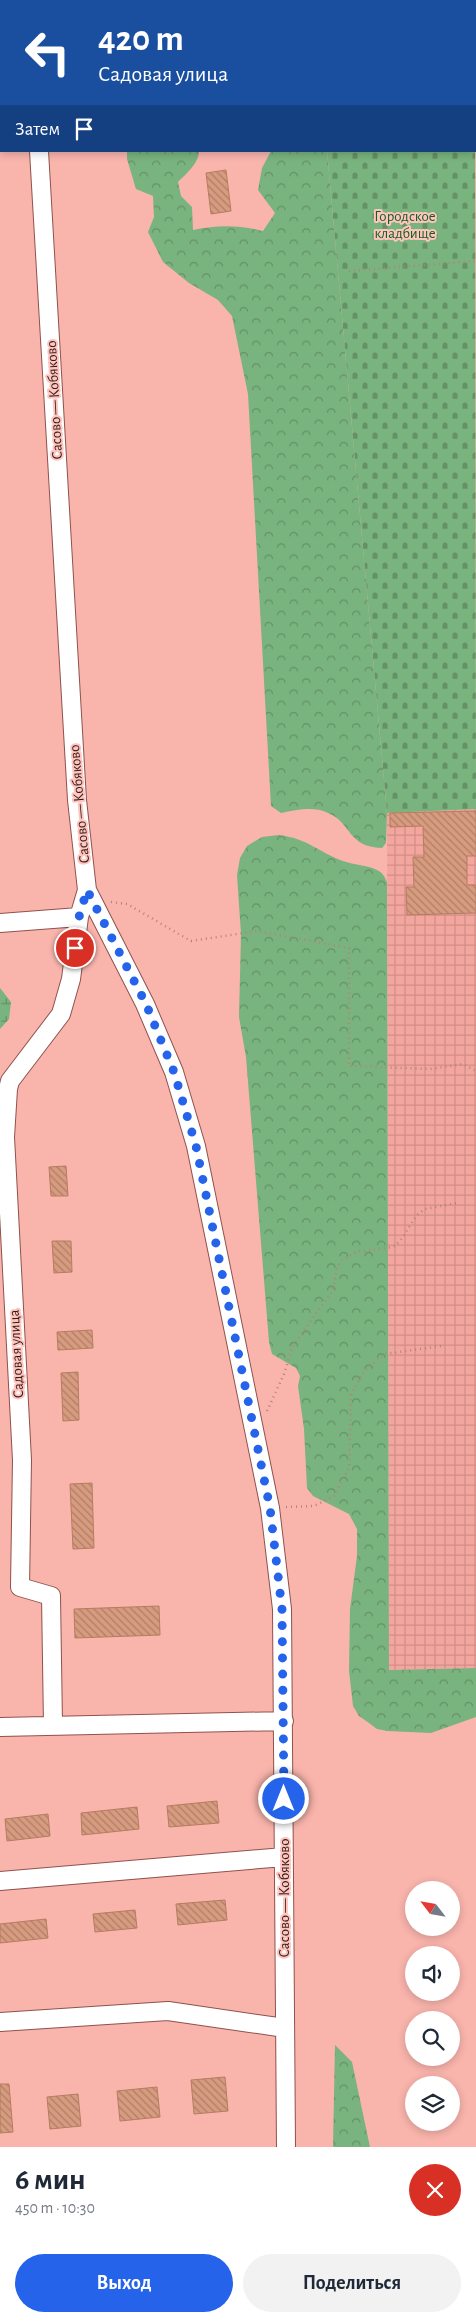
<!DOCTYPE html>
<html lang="ru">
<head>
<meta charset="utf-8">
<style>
  :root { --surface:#fff; --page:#f2f2f3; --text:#1f2937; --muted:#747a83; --accent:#2563eb }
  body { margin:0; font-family:"Alegreya Sans",sans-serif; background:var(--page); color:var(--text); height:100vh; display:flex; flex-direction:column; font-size:19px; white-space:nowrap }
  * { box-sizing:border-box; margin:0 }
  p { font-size:16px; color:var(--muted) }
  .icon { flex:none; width:28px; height:28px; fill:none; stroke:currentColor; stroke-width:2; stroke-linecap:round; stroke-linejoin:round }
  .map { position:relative; height:2147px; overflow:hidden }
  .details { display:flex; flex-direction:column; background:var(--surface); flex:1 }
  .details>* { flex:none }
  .banner { position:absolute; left:0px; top:0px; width:476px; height:152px; box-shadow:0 2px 8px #0003; background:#1a4fa0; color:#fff; overflow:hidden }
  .needle { width:32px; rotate:301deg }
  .tools { position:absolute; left:405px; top:1881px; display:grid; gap:10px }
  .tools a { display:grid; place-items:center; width:55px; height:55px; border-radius:50%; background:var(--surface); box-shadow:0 2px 8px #0003; font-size:25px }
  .pin { position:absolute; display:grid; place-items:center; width:42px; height:42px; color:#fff; margin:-21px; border:2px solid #fff; border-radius:50%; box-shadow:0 1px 5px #0007 }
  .me { position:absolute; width:55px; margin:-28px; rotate:0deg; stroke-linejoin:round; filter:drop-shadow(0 0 4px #0008) }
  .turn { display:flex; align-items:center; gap:18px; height:105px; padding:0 15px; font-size:22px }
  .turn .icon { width:65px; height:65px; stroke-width:2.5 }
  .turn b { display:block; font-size:35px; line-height:42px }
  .then { display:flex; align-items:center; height:48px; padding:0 15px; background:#0003; gap:10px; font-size:19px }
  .round { display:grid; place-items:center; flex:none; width:52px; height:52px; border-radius:26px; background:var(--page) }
  .headline { display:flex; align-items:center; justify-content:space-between; height:85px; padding:0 15px }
  h1 { font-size:30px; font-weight:700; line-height:38px }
  .button { display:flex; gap:10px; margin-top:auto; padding:10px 15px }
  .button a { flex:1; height:58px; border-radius:30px; background:var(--accent); color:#fff; font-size:20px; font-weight:700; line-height:58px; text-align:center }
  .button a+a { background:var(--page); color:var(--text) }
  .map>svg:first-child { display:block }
  .industrial { fill:url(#industrial-grid) }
  .forest { fill:url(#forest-crowns) }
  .wetland { fill:url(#wetland-marsh) }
  .cemetery { fill:url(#cemetery-stones) }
  .building { fill:url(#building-back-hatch); stroke:#b67c61 }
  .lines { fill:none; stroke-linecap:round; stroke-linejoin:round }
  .minor-casing { stroke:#8f524d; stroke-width:20 }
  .major-casing { stroke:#fff; stroke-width:24 }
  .path { stroke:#b8817b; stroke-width:2.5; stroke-dasharray:1 4; stroke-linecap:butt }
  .minor { stroke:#fff; stroke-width:18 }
  .major { stroke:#e6a5a0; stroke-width:21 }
  .route { stroke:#2563eb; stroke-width:9; stroke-dasharray:0 16.2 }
  .labels { text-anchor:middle; stroke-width:4; stroke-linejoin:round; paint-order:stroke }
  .park-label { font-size:15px; fill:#135d21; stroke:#fec5be }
  .street-label { font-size:15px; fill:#351c19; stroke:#fec5be }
</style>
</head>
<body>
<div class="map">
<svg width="476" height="2147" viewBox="0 0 476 2147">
  <defs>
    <pattern id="industrial-grid" width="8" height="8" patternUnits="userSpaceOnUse" patternTransform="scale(1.25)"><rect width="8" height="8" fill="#f3a69e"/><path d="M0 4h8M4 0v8" fill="none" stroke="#d18e88"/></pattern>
    <pattern id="forest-crowns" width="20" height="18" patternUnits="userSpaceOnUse" patternTransform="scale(1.25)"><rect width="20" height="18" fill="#79b37d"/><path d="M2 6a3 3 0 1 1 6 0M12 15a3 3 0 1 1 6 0" fill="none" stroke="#649166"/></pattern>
    <pattern id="wetland-marsh" width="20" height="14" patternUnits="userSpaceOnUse" patternTransform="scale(1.25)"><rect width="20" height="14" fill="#79b37d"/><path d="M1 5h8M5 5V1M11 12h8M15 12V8" fill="none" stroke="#649166"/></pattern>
    <pattern id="cemetery-stones" width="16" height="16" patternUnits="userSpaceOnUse" patternTransform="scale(1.25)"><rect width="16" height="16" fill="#79b37d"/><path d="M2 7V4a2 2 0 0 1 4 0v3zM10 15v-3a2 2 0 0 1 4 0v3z" fill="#649166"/></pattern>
    <pattern id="building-back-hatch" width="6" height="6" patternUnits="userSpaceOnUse" patternTransform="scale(1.25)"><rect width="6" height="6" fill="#d79b7f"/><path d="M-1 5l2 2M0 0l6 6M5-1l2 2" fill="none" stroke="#af7e67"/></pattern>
  </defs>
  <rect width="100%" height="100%" fill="#f9b4ac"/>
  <!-- industrial -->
  <path class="industrial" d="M476 809V1668L389 1670 387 813Z"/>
  <!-- forest -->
  <path class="forest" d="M127 151H199C199 163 186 174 178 182L181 196 192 207 193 230C218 225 238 225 263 231L275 213 258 190 262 168 271 151H327L387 813 386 843 382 848C347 847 352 823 328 813 313 806 297 810 281 813L271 806 248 394 232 316 218 300 189 283 163 262 148 232 154 217 153 196 136 189 127 159Z
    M279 835C309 839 318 852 343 861 354 865 367 865 377 870 383 873 384 876 387 882L389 1670 476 1668V1717L431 1733 387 1731 377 1729 369 1723 359 1716 353 1706 349 1671 350 1609 357 1556V1529L349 1514 313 1496 307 1488 304 1429 298 1386 300 1376 296 1368 272 1354 269 1342 246 1057 239 1017 241 934 237 875 240 858 247 846 262 837Z
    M335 2045 352 2062 370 2147H333Z"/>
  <!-- wetland -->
  <path class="wetland" d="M0 988 11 1002 9 1019 0 1029Z"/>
  <!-- cemetery -->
  <path class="cemetery" d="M475 87 476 809 387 813 327 151H475Z"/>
  <!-- building -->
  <path class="building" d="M226 170 231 211 211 214 206 173Z
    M476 811V856H467V885H476V913L407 915 406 887H414L413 857H424L423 826 390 827V813Z
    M66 1166 68 1196H51L49 1167Z
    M52 1241H71L72 1272 54 1273Z
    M92 1330 93 1348 58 1350 57 1332Z
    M78 1372 79 1420 63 1421 61 1373Z
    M92 1483 94 1548 73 1549 70 1484Z
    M159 1606 160 1635 75 1638 74 1609Z
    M217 1801 219 1823 169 1827 167 1806Z
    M137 1807 139 1829 82 1835 81 1813Z
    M48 1814 50 1836 7 1841 5 1819Z
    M225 1900 227 1920 178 1925 176 1904Z
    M135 1910 137 1928 95 1932 93 1914Z
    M46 1919 48 1938 0 1943V1924Z
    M225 2077 228 2111 194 2114 191 2080Z
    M0 2084H9L13 2132 0 2133Z
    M157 2087 160 2117 120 2121 117 2091Z
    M78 2094 81 2126 50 2129 47 2097Z"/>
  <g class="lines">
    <!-- minor casing -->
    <g class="minor-casing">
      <path id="minor" d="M28 0V1
        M39 151 77 800 87 890 145 1004 174 1072 196 1146 270 1508 282 1609 286 2147
        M0 923 79 917
        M53 1725 51 1596 20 1587 22 1460 5 1137 8 1089 10 1081 61 1014 71 979 79 917 87 890
        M0 1727 284 1721
        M0 1881 284 1857
        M0 2022 168 2011 285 2028"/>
    </g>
    <!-- major casing -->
    <g class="major-casing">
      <path id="major" d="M418 1 438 0
        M0 24H1"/>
    </g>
    <!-- path -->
    <path class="path" d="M349 271 476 261
      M111 902 127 904 191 941 257 931 349 948V1066L430 1069 463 1064 476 1071
      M267 1411 284 1374 293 1346 333 1290 337 1268 341 1261 356 1252 393 1247 400 1241 417 1215 425 1209 457 1203
      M286 1507 314 1506 334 1496 349 1468 351 1394 365 1370 385 1354 441 1346"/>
    <!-- minor -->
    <use href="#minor" class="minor"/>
    <!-- major -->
    <use href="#major" class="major"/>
  </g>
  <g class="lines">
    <!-- route -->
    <path class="route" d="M75 948 79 917 87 890 146 1004 174 1072 196 1146 270 1508 282 1609 284 1799"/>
  </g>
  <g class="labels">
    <!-- park labels -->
    <g class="park-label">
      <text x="405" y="221">Городское<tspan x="405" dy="17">кладбище</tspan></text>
    </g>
    <!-- street labels -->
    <g class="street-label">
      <text transform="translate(54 400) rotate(-93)" y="5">Сасово — Кобяково</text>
      <text transform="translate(79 804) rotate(-95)" y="5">Сасово — Кобяково</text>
      <text transform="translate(16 1354) rotate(-93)" y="5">Садовая улица</text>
      <text transform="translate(284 1898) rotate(-90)" y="5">Сасово — Кобяково</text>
    </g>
  </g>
</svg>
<div class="tools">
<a><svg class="needle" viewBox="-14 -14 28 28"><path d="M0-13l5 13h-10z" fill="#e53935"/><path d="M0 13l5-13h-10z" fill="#747a83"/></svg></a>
<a><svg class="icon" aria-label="sound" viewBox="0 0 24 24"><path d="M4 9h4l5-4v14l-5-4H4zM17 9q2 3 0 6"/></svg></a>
<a><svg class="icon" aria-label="search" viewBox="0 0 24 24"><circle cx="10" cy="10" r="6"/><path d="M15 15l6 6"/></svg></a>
<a><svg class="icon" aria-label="layers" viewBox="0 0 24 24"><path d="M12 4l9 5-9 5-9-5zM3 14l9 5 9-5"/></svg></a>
</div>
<div class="pin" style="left:75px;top:948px;background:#d93025"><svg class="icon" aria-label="arrive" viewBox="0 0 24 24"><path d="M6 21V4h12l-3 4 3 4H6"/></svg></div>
<svg class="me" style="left:284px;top:1799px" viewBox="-20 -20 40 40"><circle r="17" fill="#2563eb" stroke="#fff" stroke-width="3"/><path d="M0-11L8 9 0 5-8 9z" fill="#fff"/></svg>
<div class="banner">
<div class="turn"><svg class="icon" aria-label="left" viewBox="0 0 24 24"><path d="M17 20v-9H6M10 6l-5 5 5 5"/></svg><div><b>420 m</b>Садовая улица</div></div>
<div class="then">Затем<svg class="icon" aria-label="arrive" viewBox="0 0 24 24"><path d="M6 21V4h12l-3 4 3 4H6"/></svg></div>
</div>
</div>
<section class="details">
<div class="headline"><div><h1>6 мин</h1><p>450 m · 10:30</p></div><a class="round" style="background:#d93025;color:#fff"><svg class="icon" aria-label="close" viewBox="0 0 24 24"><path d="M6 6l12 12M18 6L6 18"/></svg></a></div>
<div class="button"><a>Выход</a><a>Поделиться</a></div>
</section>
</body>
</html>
